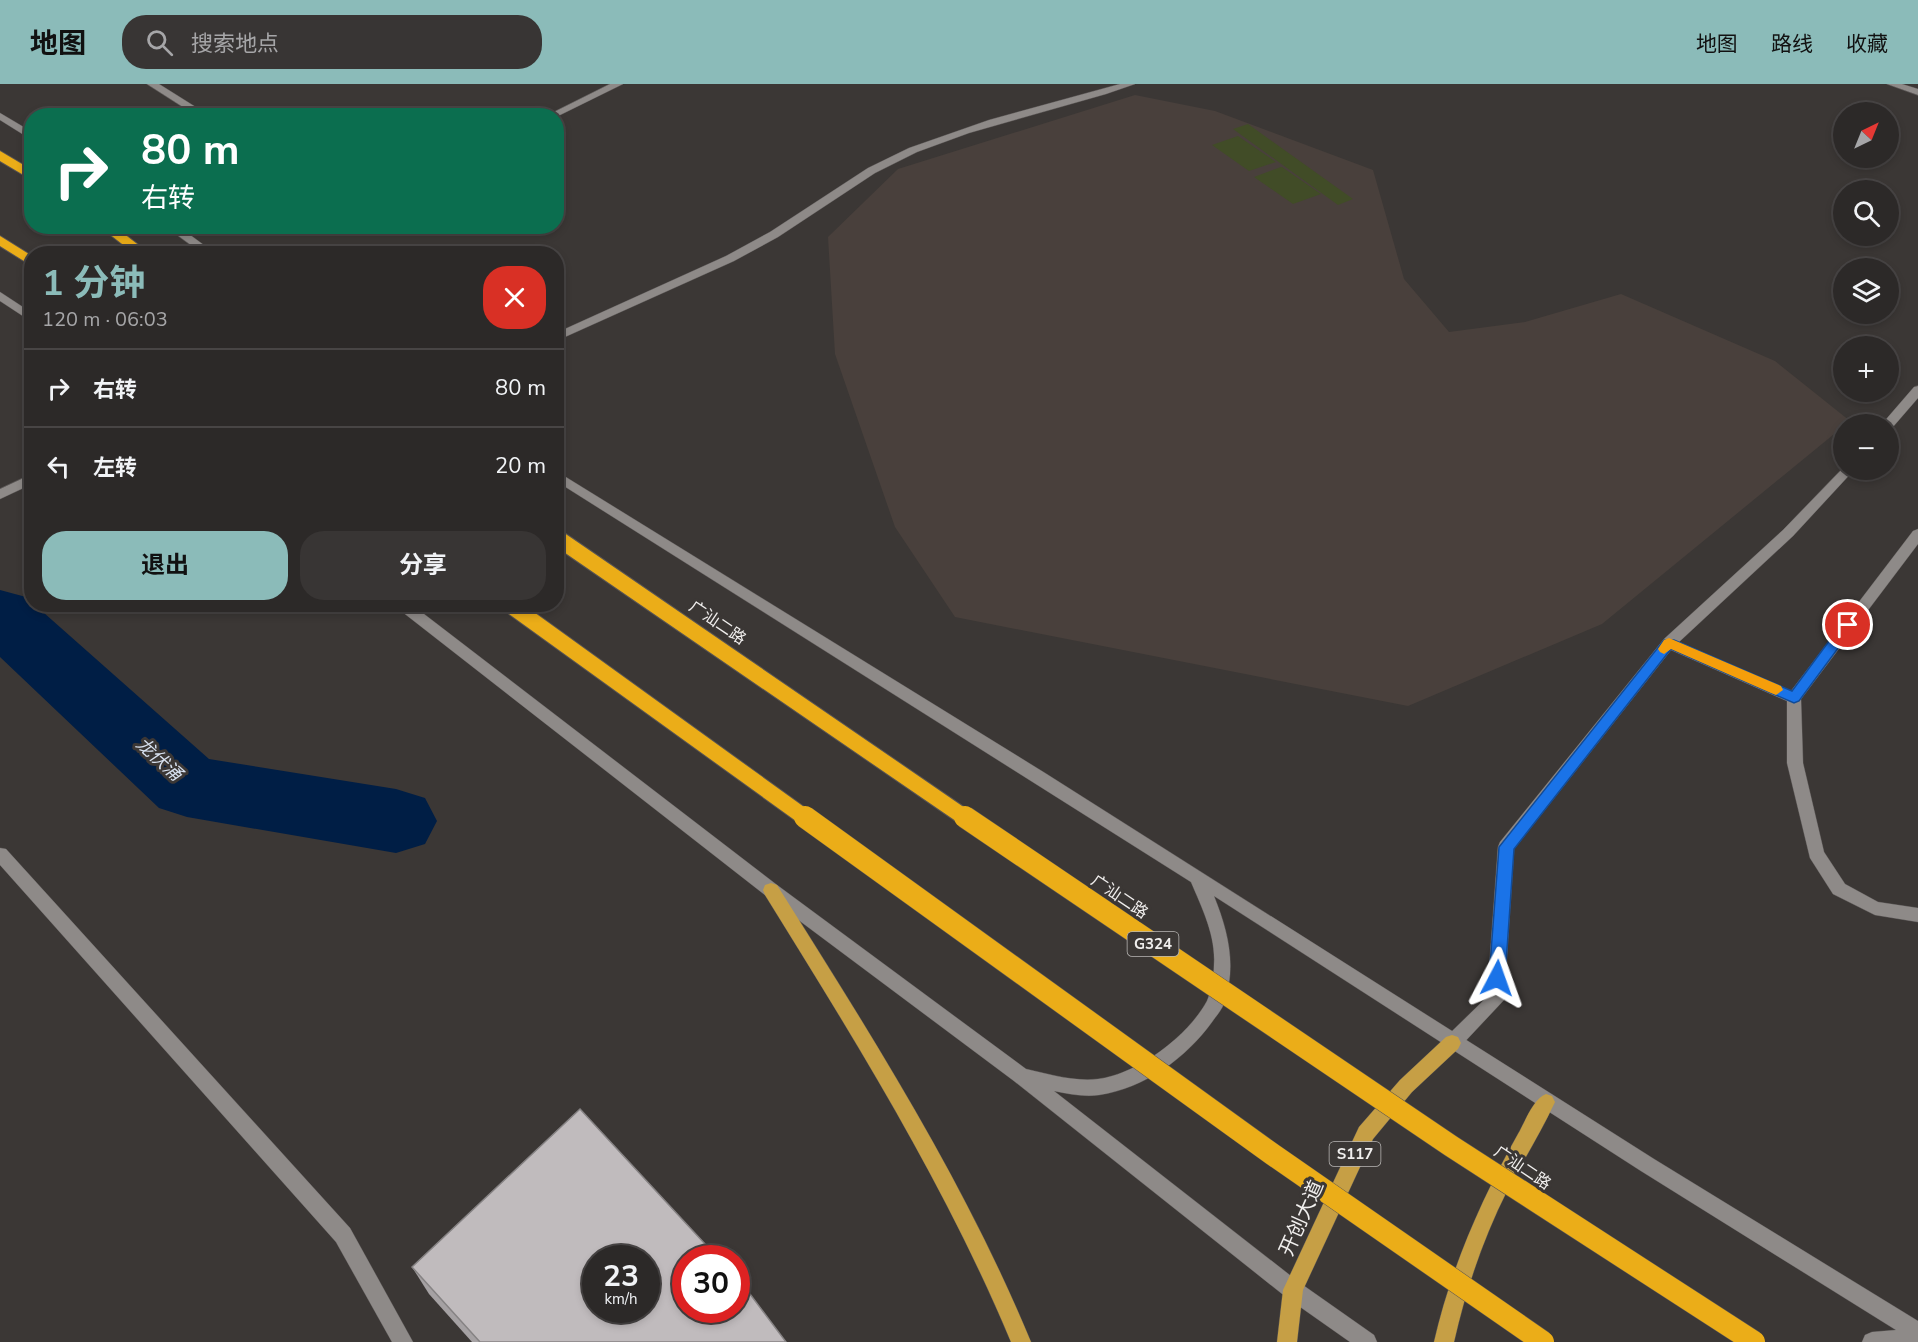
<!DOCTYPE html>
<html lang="zh">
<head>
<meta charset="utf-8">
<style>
  :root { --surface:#2c2928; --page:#383534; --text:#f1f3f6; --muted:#a6a6a8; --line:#484545; --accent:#8bbbb9 }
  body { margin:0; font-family:"Nunito Sans","Noto Sans SC",sans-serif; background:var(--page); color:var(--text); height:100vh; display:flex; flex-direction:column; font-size:22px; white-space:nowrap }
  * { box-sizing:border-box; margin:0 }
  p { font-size:20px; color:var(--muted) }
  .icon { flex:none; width:33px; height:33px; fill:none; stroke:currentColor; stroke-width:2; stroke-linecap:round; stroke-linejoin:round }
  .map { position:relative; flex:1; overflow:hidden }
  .sheet { position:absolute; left:24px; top:162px; width:540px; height:366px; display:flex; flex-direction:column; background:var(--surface); border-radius:24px; box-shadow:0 3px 9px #0003,0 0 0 2px var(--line) }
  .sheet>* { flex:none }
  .top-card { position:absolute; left:24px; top:24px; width:540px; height:126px; border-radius:24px; box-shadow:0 3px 9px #0003,0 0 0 2px var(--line); background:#0b6e4f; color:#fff; overflow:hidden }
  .needle { width:39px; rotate:43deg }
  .fabs { position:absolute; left:1833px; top:18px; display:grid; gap:12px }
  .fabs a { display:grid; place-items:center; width:66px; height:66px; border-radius:50%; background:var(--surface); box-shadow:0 3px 9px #0003,0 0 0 2px var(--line); font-size:30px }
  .speed { position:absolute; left:582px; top:1161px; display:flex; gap:12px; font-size:30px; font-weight:700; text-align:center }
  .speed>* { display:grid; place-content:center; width:78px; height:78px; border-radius:50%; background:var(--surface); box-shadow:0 3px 9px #0003,0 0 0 2px var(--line); line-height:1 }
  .speed small { font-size:15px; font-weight:400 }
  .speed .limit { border:9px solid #d22; background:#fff; color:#111 }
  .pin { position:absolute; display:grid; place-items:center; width:51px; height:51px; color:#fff; margin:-26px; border:3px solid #fff; border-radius:50%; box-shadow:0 2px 6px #0007 }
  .me { position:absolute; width:66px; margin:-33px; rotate:4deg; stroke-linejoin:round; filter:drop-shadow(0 0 4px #0008) }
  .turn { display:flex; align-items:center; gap:21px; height:126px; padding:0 18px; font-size:27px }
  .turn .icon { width:78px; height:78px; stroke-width:2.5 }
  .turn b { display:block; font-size:42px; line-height:51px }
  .round { display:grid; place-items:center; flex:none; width:63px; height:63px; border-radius:24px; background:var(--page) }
  .headline { display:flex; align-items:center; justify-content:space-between; height:102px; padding:0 18px }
  h1 { font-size:36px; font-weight:700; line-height:45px; color:var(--accent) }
  .primary-button { display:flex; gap:12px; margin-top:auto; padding:12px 18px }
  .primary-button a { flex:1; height:69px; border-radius:24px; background:var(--accent); color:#111; font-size:24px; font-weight:700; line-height:69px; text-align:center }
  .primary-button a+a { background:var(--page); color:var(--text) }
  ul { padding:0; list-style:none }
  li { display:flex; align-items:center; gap:18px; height:78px; padding:0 18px; border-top:2px solid var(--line) }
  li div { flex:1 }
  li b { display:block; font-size:22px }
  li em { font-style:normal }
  header { display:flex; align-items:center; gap:36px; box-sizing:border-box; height:84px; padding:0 30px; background:var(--accent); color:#111 }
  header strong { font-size:28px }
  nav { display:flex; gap:33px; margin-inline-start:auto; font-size:21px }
  .search { width:420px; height:54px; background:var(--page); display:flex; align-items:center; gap:15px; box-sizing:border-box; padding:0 21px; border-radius:24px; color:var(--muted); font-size:22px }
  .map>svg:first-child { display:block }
  .built { fill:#49403c }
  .green { fill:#414c27 }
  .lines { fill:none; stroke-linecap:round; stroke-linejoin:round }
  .river { fill:#001e45; fill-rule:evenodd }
  .street-casing { stroke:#585453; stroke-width:1 }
  .secondary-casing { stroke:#585453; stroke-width:1 }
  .primary-casing { stroke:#585453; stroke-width:1 }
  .highway-casing { stroke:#585453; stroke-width:2 }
  .street { fill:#8e8a88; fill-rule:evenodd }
  .secondary { fill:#8e8a88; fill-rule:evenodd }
  .primary { fill:#c69f45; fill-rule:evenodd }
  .highway { fill:#ebad18; fill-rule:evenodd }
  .highway-bridge-far1-casing { stroke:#585453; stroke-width:18; stroke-linecap:butt }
  .highway-bridge-casing { stroke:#585453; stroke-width:23; stroke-linecap:butt }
  .highway-bridge-far1 { stroke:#ebad18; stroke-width:16 }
  .highway-bridge { stroke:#ebad18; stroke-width:22 }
  .wall { fill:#a5a1a3 }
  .building { fill:#c0bbbd; stroke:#868384; stroke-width:1.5; fill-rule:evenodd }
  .route { fill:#1a73e8; stroke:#114b97; stroke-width:1.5 }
  .slow { fill:#f59e0b }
  .labels { text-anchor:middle; stroke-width:6; stroke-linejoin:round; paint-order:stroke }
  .shield { fill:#3b3735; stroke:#bab8b6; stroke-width:1.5 }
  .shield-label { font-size:15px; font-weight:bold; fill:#f1efee }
  .street-label { font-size:16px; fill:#f1efee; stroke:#3b3735 }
  .water-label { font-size:18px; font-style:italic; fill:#d8e2f1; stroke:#3b3735 }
  .near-street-label { font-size:20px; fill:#f1efee; stroke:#3b3735 }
</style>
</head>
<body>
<header>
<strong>地图</strong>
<div class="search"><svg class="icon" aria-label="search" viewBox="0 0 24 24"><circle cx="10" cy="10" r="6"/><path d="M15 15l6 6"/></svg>搜索地点</div>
<nav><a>地图</a><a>路线</a><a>收藏</a></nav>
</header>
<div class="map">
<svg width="1918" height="1258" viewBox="0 0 1918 1258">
  <rect width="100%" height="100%" fill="#3b3735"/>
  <!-- built -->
  <path class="built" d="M1135 11 1215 27 1373 86 1404 195 1449 248 1525 238 1621 210 1775 277 1850 337 1602 540 1408 622 955 533 895 443 835 270 828 153 898 85Z"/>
  <!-- green -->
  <path class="green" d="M1248 40 1353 115 1338 121 1233 45Z
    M1238 52 1276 78 1249 87 1212 61Z
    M1281 83H1282L1321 110 1293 120 1254 93Z"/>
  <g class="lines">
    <!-- river -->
    <path class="river" d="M0 506 26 513 209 675 396 705 425 714 437 737 425 760 396 769 187 733 159 724 0 573Z"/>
    <!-- street casing -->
    <g class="street-casing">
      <path id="street" d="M147 0H159L210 32H197Z
        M610 0H623L556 33 546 32Z
        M1120 0H1135L1106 10 969 49 917 68 875 89 778 153 734 177 556 257V249L726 172 770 148 868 84 909 64 989 36Z
        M1887 0H1902L1918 5V11Z
        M1918 302V314L1892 344 1888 345V340H1882L1914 303Z
        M1844 383V386H1854L1793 452 1679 558 1791 607 1913 447 1918 445V460L1801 615 1803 679 1824 768 1845 800 1878 818 1918 824V838L1875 831 1833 810 1810 774 1787 679V617L1671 566 1514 765 1504 916 1458 965 1452 967 1446 965 1443 959 1446 953 1487 913 1498 763 1500 758 1664 555 1783 446Z
        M32 390V400L0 415V405Z
        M0 764 6 765 350 1144 413 1258H392L336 1158 0 781Z"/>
    </g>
    <!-- secondary casing -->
    <g class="secondary-casing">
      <path id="secondary" d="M0 29 32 48V56L0 36Z
        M165 142H178L216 170H203Z
        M0 208 32 229V238L0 217Z
        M556 387 1045 689 1654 1075 1918 1237V1258H1862L1865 1251 1872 1248 1896 1246 1641 1087 1214 812C1228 847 1237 882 1224 919 1222 926 1216 932 1212 938 1186 974 1145 1004 1099 1011 1084 1013 1069 1010 1054 1007L1300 1199 1374 1251 1377 1258H1350L1286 1213 1014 997 765 811 396 523 394 520H411L777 801 1026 985C1049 990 1074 998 1098 995 1138 990 1188 952 1207 917 1211 908 1214 891 1214 881 1216 852 1202 824 1191 798L556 397Z"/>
    </g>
    <!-- primary casing -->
    <g class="primary-casing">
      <path id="primary" d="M771 799 777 801C870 949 964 1096 1031 1258H1011C945 1100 855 956 765 811L763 806 765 801Z
        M1452 951 1458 953 1461 959 1458 965 1412 1008 1373 1055 1303 1206 1297 1258H1277L1283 1206 1359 1043 1400 996 1446 953Z
        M1546 1010 1552 1012 1555 1018C1541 1048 1523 1077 1507 1107 1483 1155 1466 1205 1454 1258H1434C1451 1184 1481 1116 1518 1050 1525 1038 1533 1015 1546 1010Z"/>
    </g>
    <!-- highway casing -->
    <g class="highway-casing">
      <path id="highway" d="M0 67 32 86V96L0 77Z
        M99 142H114L150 170H135Z
        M0 152 32 172V182L0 162Z"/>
    </g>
    <!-- street -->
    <use href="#street" class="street"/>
    <!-- secondary -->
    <use href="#secondary" class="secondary"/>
    <!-- primary -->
    <use href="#primary" class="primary"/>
    <!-- highway -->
    <use href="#highway" class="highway"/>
    <!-- highway-bridge-far1 casing -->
    <g class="highway-bridge-far1-casing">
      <path id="highway-bridge-far1" d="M556 453 967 735
        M509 520 807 735"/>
    </g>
    <!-- highway-bridge casing -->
    <g class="highway-bridge-casing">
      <path id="highway-bridge" d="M805 733 1272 1070 1543 1258
        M965 733 1451 1062 1754 1258"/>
    </g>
    <!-- highway-bridge-far1 -->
    <use href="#highway-bridge-far1" class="highway-bridge-far1"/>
    <!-- highway-bridge -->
    <use href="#highway-bridge" class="highway-bridge"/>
  </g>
  <!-- wall -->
  <path class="wall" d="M412 1183 786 1258H472L429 1210Z"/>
  <!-- building -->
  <path class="building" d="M580 1025 718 1174H686V1226H736V1195L750 1210 786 1258H480L412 1183ZM596 1174H646V1226H596Z"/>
  <!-- route -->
  <path class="route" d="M1848 536 1855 541 1853 544 1799 617 1794 619 1671 565 1514 765 1505 894 1502 899 1497 901 1491 899 1489 894 1499 763 1664 556H1674L1792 607 1844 537Z"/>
  <!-- slow -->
  <path class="slow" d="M1669 554 1781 602 1783 606 1776 611 1771 609 1671 565 1664 570 1660 568 1658 565 1664 556Z"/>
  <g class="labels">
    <!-- shield labels -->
    <g class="shield">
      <rect x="1127.5" y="848" width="51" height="24" rx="4.5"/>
      <rect x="1329.5" y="1058" width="51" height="24" rx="4.5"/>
    </g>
    <g class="shield-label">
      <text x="1153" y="865">G324</text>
      <text x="1355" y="1075">S117</text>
    </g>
    <!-- street labels -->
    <g class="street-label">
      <text transform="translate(718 538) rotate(34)" y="6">广汕二路</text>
      <text transform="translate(1120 812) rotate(34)" y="6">广汕二路</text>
      <text transform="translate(1523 1083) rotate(34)" y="6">广汕二路</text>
    </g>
    <!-- water labels -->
    <g class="water-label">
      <text transform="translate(159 675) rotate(42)" y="6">龙伏涌</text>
    </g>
    <!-- near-street labels -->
    <g class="near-street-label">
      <text transform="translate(1301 1134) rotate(-66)" y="7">开创大道</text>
    </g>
  </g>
</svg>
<div class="fabs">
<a><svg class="needle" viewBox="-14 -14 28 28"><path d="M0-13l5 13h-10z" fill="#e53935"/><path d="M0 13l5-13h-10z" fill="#a6a6a8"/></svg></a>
<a><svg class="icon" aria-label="search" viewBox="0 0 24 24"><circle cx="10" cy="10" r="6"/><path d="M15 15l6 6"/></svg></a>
<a><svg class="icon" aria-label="layers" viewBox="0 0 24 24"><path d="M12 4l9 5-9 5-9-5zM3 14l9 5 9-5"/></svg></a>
<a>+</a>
<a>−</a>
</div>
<div class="speed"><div>23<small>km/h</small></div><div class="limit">30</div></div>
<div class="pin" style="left:1848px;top:541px;background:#d93025"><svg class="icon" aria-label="arrive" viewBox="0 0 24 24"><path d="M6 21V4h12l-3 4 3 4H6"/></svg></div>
<svg class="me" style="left:1497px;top:894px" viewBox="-20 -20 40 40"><path d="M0-17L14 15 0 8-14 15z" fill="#1a73e8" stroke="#fff" stroke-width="4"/></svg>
<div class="top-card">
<div class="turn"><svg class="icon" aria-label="right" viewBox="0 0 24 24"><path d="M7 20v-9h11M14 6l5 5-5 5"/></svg><div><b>80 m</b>右转</div></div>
</div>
<section class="sheet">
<div class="headline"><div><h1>1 分钟</h1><p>120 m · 06:03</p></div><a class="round" style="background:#d93025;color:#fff"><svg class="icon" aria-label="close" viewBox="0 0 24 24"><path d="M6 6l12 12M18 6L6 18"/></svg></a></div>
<ul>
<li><svg class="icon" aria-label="right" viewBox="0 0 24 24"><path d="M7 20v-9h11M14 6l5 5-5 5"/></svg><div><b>右转</b></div><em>80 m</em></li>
<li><svg class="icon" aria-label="left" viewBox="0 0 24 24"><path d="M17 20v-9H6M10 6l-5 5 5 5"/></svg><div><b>左转</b></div><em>20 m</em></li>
</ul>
<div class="primary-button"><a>退出</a><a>分享</a></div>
</section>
</div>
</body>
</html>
